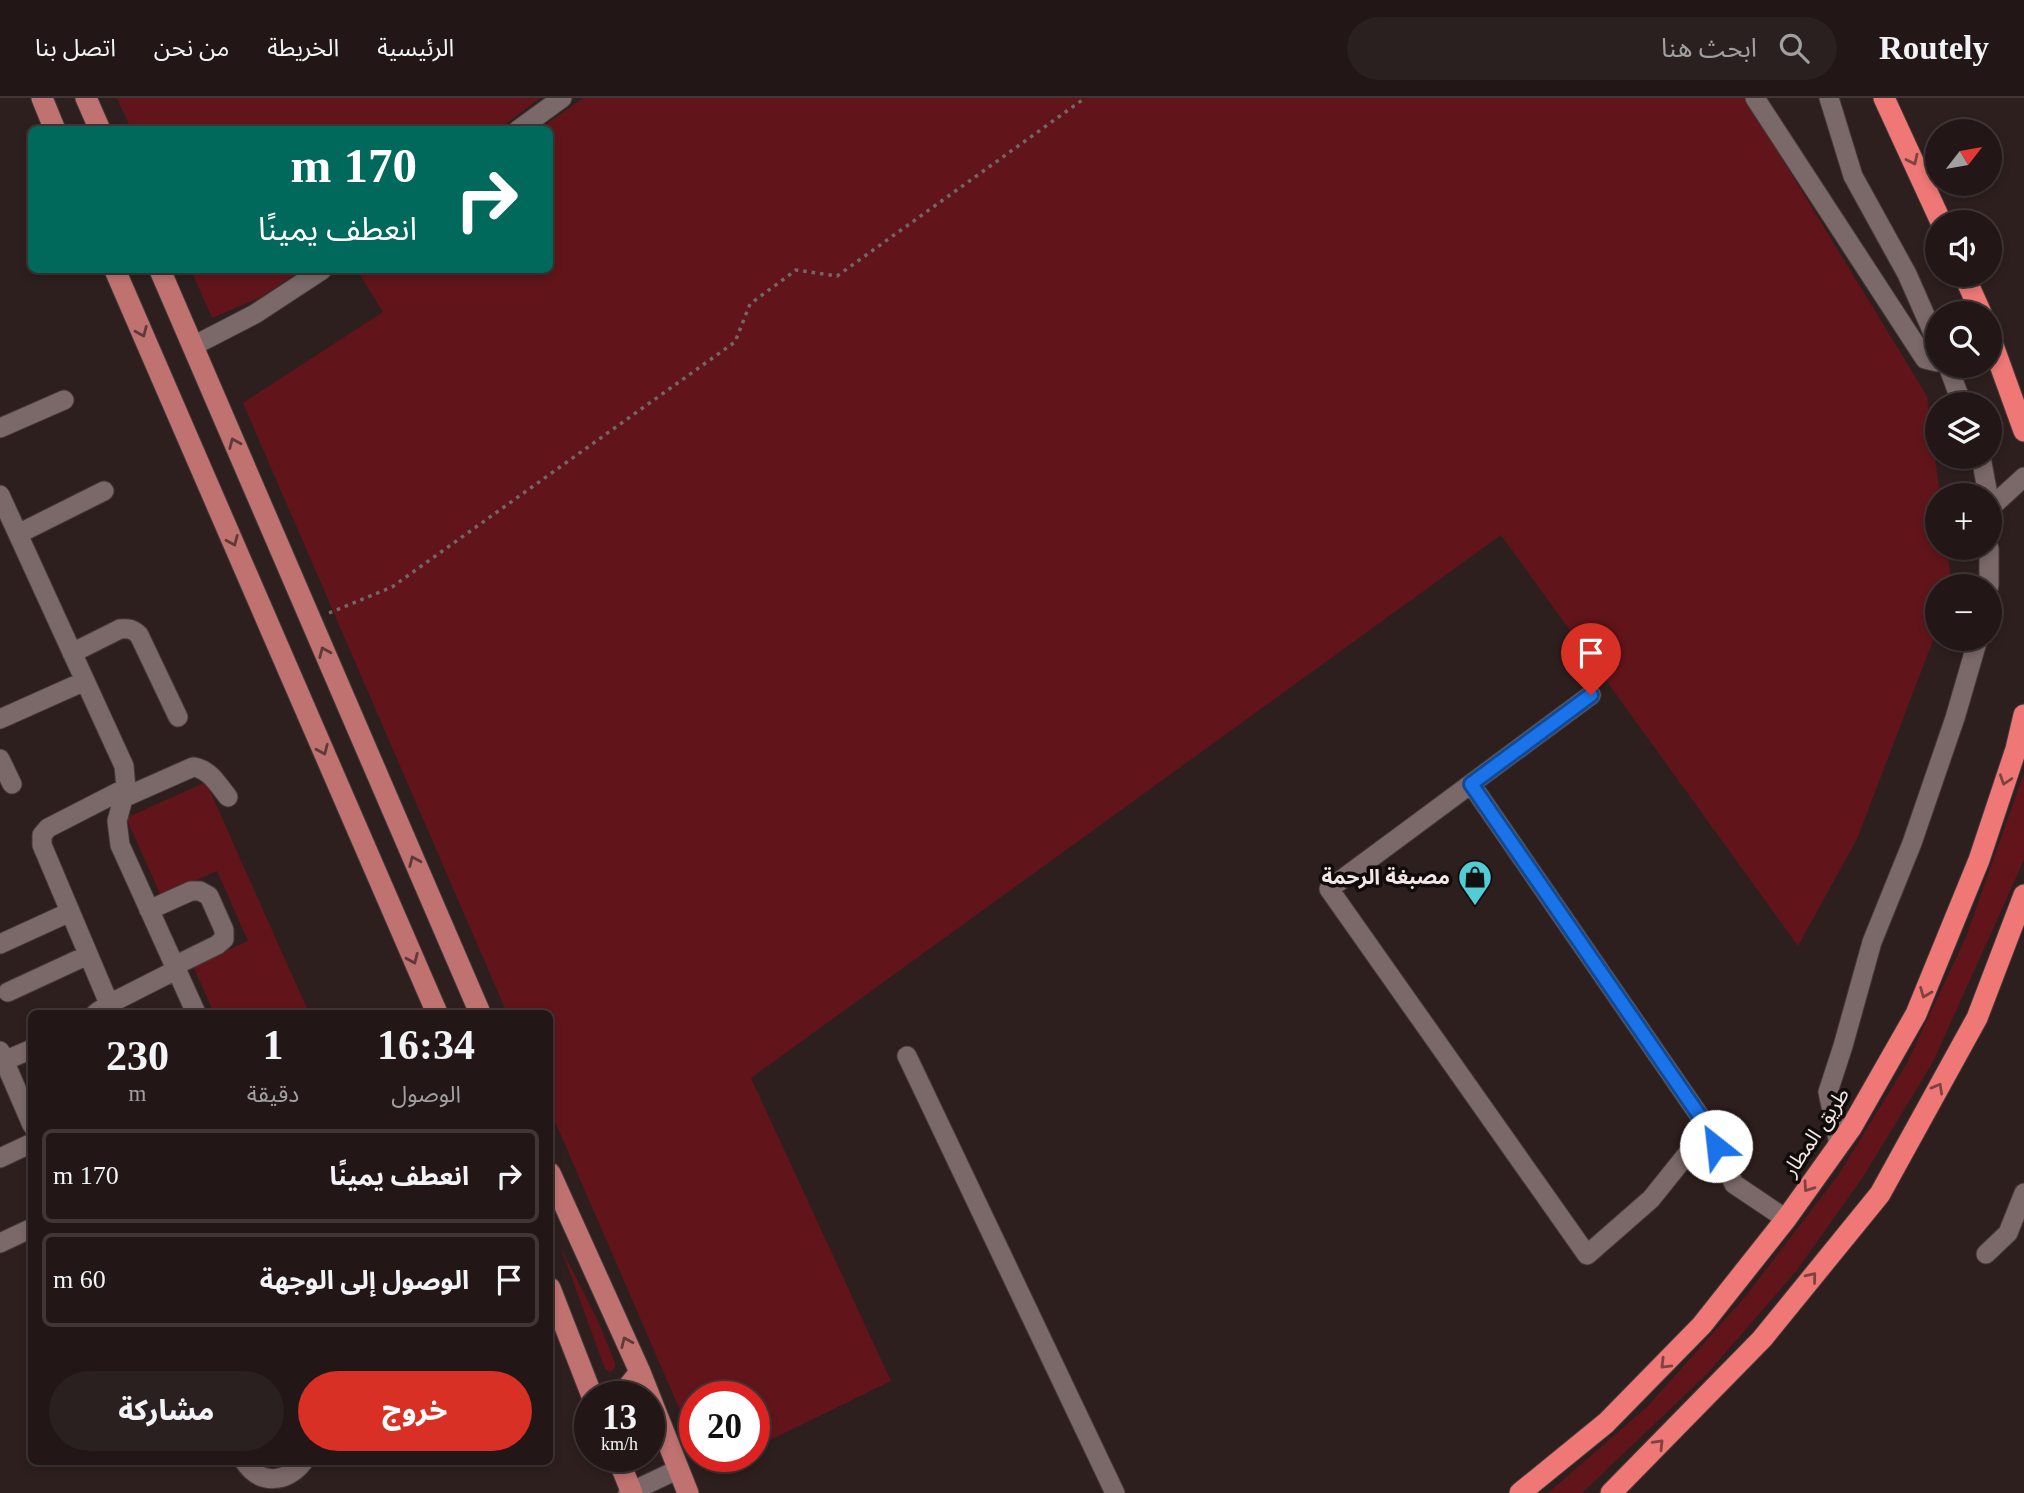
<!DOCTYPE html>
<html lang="ar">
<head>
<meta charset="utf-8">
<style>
  :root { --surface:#221716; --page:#2a201f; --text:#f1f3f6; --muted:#a29fa1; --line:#3f3635; --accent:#d93025 }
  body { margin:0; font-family:"Times New Roman","Noto Sans Arabic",serif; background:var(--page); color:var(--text); direction:rtl; height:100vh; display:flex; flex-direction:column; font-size:26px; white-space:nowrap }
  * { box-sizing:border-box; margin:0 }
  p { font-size:23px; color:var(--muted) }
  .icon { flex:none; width:38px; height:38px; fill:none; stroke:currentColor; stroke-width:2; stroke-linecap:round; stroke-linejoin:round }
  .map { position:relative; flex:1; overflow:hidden; direction:ltr }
  .details { position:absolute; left:28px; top:912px; width:525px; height:455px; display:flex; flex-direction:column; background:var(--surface); border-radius:10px; box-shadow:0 4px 10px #0003,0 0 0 2px var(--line); direction:rtl }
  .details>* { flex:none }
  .banner { position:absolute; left:28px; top:28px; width:525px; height:147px; border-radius:10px; box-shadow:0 4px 10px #0003,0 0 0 2px var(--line); direction:rtl; background:#00695c; color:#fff; overflow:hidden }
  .needle { width:46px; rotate:59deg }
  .buttons { position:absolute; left:1925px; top:21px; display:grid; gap:14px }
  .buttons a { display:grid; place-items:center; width:77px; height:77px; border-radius:50%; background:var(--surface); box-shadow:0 4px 10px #0003,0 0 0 2px var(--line); font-size:35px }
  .speed { position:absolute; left:574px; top:1283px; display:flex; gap:14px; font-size:35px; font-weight:700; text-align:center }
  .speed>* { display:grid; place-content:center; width:91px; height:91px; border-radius:50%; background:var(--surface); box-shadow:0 4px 10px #0003,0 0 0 2px var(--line); line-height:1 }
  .speed small { font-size:18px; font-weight:400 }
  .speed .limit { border:10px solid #d22; background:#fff; color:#111 }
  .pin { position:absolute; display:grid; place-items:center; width:60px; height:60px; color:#fff; margin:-72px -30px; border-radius:50% 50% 50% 0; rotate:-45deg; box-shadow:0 0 7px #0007 }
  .pin .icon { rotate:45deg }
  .me { position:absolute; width:77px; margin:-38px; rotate:331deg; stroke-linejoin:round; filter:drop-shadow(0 0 5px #0008) }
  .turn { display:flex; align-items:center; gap:24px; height:147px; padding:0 21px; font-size:32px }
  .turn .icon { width:91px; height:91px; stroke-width:2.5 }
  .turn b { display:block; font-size:49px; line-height:60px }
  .eta { display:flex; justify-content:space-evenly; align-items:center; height:119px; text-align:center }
  .eta b { font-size:42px; font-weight:800; line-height:49px }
  .cta { display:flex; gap:14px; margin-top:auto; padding:14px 21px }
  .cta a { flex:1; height:80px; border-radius:42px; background:var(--accent); color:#fff; font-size:28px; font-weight:800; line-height:80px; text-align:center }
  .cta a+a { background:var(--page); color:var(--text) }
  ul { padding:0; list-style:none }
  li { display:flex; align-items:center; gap:21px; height:94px; margin:0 14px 10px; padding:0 7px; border:4px solid var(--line); border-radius:10px }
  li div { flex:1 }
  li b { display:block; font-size:26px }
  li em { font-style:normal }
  header { display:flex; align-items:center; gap:42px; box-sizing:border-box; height:98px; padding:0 35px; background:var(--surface); border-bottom:2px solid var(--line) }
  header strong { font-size:33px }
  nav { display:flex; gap:38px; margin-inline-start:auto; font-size:24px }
  .search { width:490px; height:63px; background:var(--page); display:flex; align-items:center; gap:18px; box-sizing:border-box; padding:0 24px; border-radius:38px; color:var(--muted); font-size:26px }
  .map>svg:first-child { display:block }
  .green { fill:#61151a }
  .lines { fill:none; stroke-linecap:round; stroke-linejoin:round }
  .minor-casing { stroke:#453a39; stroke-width:21 }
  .major-casing { stroke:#453a39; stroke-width:23 }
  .highway-casing { stroke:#453a39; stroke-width:23 }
  .path { stroke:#736665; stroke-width:3.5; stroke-dasharray:3.5 5; stroke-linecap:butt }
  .minor { stroke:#7a6968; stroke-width:19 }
  .major { stroke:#c07270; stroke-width:21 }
  .highway { stroke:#ef7876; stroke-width:21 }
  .oneway { stroke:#804240 }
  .oneway2 { stroke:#603938 }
  .route-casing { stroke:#114b97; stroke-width:18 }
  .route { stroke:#1a73e8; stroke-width:12 }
  .labels { text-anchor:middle; stroke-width:7; stroke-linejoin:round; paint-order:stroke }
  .poi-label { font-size:21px; font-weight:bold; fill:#f1e7e6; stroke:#110b0a; text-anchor:end }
  .street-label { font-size:21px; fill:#f1e7e6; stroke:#110b0a }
</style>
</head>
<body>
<header>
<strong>Routely</strong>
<div class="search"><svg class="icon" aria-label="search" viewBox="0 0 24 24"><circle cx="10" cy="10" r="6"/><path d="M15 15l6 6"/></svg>ابحث هنا</div>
<nav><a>الرئيسية</a><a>الخريطة</a><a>من نحن</a><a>اتصل بنا</a></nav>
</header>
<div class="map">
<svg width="2024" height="1395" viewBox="0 0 2024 1395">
  <rect width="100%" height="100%" fill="#2d1f1e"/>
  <!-- green -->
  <path class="green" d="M117 0H540L498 32 131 31Z
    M583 0H1745L1927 298 1940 397H1937V450H1947L1952 488H1937V532L1857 741 1798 848 1501 437 751 980 891 1283 754 1350V1298H695V1347L550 1012V915H507L243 305 383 214 357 172H550V32L539 31Z
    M191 172H302L261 199 212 220Z
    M2024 675V762L1933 964 1863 1079 1797 1172 1707 1276 1582 1395H1548L1647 1309 1745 1199 1839 1076 1907 965 1966 839Z
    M206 684 309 915H214L193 868 248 843 217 773 161 798 126 720Z
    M561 1150 598 1223 615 1265V1269L610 1274 605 1271Z
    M700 1358H739L706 1374Z"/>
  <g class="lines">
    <!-- minor casing -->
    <g class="minor-casing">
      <path id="minor" d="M1755 0 1925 261 1937 264
        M1829 0 1853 78 1907 176 1937 244
        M518 32 562 0
        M193 248 255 216 322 172
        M1948 268 1962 306
        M0 330 64 302
        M1981 359 1988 397
        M0 397 124 668 126 690 117 723 120 747 196 915
        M1990 410 2024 379
        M18 436 104 393
        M1989 488V450
        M72 555 120 531C128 530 133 531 139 537L178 619
        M1591 597 1329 791 1587 1157 1651 1101 1708 1030 1734 1086 1786 1121
        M0 621 85 583
        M0 661 12 686
        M1471 686 1708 1030
        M123 700 193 669C210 671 218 687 228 699
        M149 812 191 793H200L209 798 224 832V841L217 847 174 868
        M0 846 70 814
        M8 894 88 857
        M96 915 109 906 176 872
        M113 915 42 747V737L48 730 126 690
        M0 953 32 1027
        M907 958 1115 1395
        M4 963 32 951
        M1839 1046 1828 994 1843 948 1872 844 1912 745 1955 620 1978 541
        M0 1060 32 1045
        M0 1145 32 1130
        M1986 1156 2008 1135 2024 1095
        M244 1363C260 1388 287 1385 304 1363
        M628 1395 679 1371"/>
    </g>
    <!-- major casing -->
    <g class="major-casing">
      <path id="major" d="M42 0 55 32
        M86 0 100 32
        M115 172 437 915
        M160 172 480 915
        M550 1075 640 1274 688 1395
        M550 1190 592 1298
        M614 1298 628 1289 640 1274
        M617 1358 632 1395"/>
    </g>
    <!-- highway casing -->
    <g class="highway-casing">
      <path id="highway" d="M1884 0 1941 124
        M1964 177 1981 215
        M1990 239 2024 333
        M1520 1395 1606 1325 1702 1227 1786 1121 1851 1030 1916 916 1979 762 2016 651 2024 617
        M1611 1395 1762 1241 1880 1096 1977 920 2024 797"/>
    </g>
    <!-- path -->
    <path class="path" d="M329 515 392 489 735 244 750 206 796 172 837 178 1085 0"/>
    <!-- minor -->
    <use href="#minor" class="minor"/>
    <!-- major -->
    <use href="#major" class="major"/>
    <!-- highway -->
    <use href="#highway" class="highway"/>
  </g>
  <!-- one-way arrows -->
  <defs><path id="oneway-chevron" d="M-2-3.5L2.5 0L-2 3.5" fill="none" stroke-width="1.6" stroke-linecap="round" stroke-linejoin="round" transform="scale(1.75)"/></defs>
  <g class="oneway">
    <use href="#oneway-chevron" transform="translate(1913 62) rotate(65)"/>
    <use href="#oneway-chevron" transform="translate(2005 682) rotate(108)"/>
    <use href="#oneway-chevron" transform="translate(1925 895) rotate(112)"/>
    <use href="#oneway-chevron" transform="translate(1938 990) rotate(-61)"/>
    <use href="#oneway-chevron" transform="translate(1808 1089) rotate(125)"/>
    <use href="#oneway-chevron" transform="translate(1812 1179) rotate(-51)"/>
    <use href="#oneway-chevron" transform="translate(1665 1266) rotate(135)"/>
    <use href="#oneway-chevron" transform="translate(1659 1346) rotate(-46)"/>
  </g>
  <g class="oneway2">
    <use href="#oneway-chevron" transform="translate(142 234) rotate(67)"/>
    <use href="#oneway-chevron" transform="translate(234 345) rotate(-113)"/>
    <use href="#oneway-chevron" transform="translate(233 443) rotate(67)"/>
    <use href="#oneway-chevron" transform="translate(324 554) rotate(-113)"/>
    <use href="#oneway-chevron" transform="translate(323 652) rotate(67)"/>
    <use href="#oneway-chevron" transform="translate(414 763) rotate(-113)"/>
    <use href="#oneway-chevron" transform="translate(413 861) rotate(67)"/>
    <use href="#oneway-chevron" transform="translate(626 1244) rotate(-114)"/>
  </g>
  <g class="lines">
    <!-- route casing -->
    <g class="route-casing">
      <path id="route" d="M1591 597 1471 686 1708 1030 1716 1048"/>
    </g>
    <!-- route -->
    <use href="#route" class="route"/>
  </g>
  <!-- icons -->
  <defs>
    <g id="shop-pin" transform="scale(1.75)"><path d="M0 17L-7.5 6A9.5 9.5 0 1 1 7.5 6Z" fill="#52ccd5" stroke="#110b0a"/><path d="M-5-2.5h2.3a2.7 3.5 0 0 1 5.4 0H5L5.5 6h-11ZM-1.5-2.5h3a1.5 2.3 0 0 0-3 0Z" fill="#111"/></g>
  </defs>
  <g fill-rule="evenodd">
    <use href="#shop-pin" x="1475" y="779"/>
  </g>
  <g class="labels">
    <!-- poi labels -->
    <g class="poi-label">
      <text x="1450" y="786">مصبغة الرحمة</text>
    </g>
    <!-- street labels -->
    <g class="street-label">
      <text transform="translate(1816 1034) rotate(-56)" y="7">طريق المطار</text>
    </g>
  </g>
</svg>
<div class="buttons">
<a><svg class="needle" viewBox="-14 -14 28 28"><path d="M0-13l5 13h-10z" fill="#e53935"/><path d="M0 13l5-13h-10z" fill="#a29fa1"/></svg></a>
<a><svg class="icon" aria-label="sound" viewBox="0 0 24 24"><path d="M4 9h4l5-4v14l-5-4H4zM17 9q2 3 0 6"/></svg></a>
<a><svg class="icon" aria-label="search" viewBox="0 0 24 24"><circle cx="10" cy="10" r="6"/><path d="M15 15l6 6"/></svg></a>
<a><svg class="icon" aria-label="layers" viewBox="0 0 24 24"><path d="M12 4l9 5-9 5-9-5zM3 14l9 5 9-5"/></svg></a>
<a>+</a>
<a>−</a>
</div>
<div class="speed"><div>13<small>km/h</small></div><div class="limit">20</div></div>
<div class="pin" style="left:1591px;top:597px;background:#d93025"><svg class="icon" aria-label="arrive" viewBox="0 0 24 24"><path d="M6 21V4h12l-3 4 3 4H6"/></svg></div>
<svg class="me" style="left:1716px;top:1048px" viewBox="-20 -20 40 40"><circle r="19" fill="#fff"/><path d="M0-13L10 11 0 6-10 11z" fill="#1a73e8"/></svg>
<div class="banner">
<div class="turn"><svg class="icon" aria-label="right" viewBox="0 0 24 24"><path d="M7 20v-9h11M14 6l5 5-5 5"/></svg><div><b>170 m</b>انعطف يمينًا</div></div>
</div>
<section class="details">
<div class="eta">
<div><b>16:34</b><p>الوصول</p></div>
<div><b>1</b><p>دقيقة</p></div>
<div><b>230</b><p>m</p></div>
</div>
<ul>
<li><svg class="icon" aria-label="right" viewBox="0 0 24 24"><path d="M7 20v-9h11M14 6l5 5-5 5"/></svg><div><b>انعطف يمينًا</b></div><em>170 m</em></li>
<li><svg class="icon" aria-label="arrive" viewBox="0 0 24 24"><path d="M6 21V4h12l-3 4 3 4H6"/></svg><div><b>الوصول إلى الوجهة</b></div><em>60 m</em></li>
</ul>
<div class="cta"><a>خروج</a><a>مشاركة</a></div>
</section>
</div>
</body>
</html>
